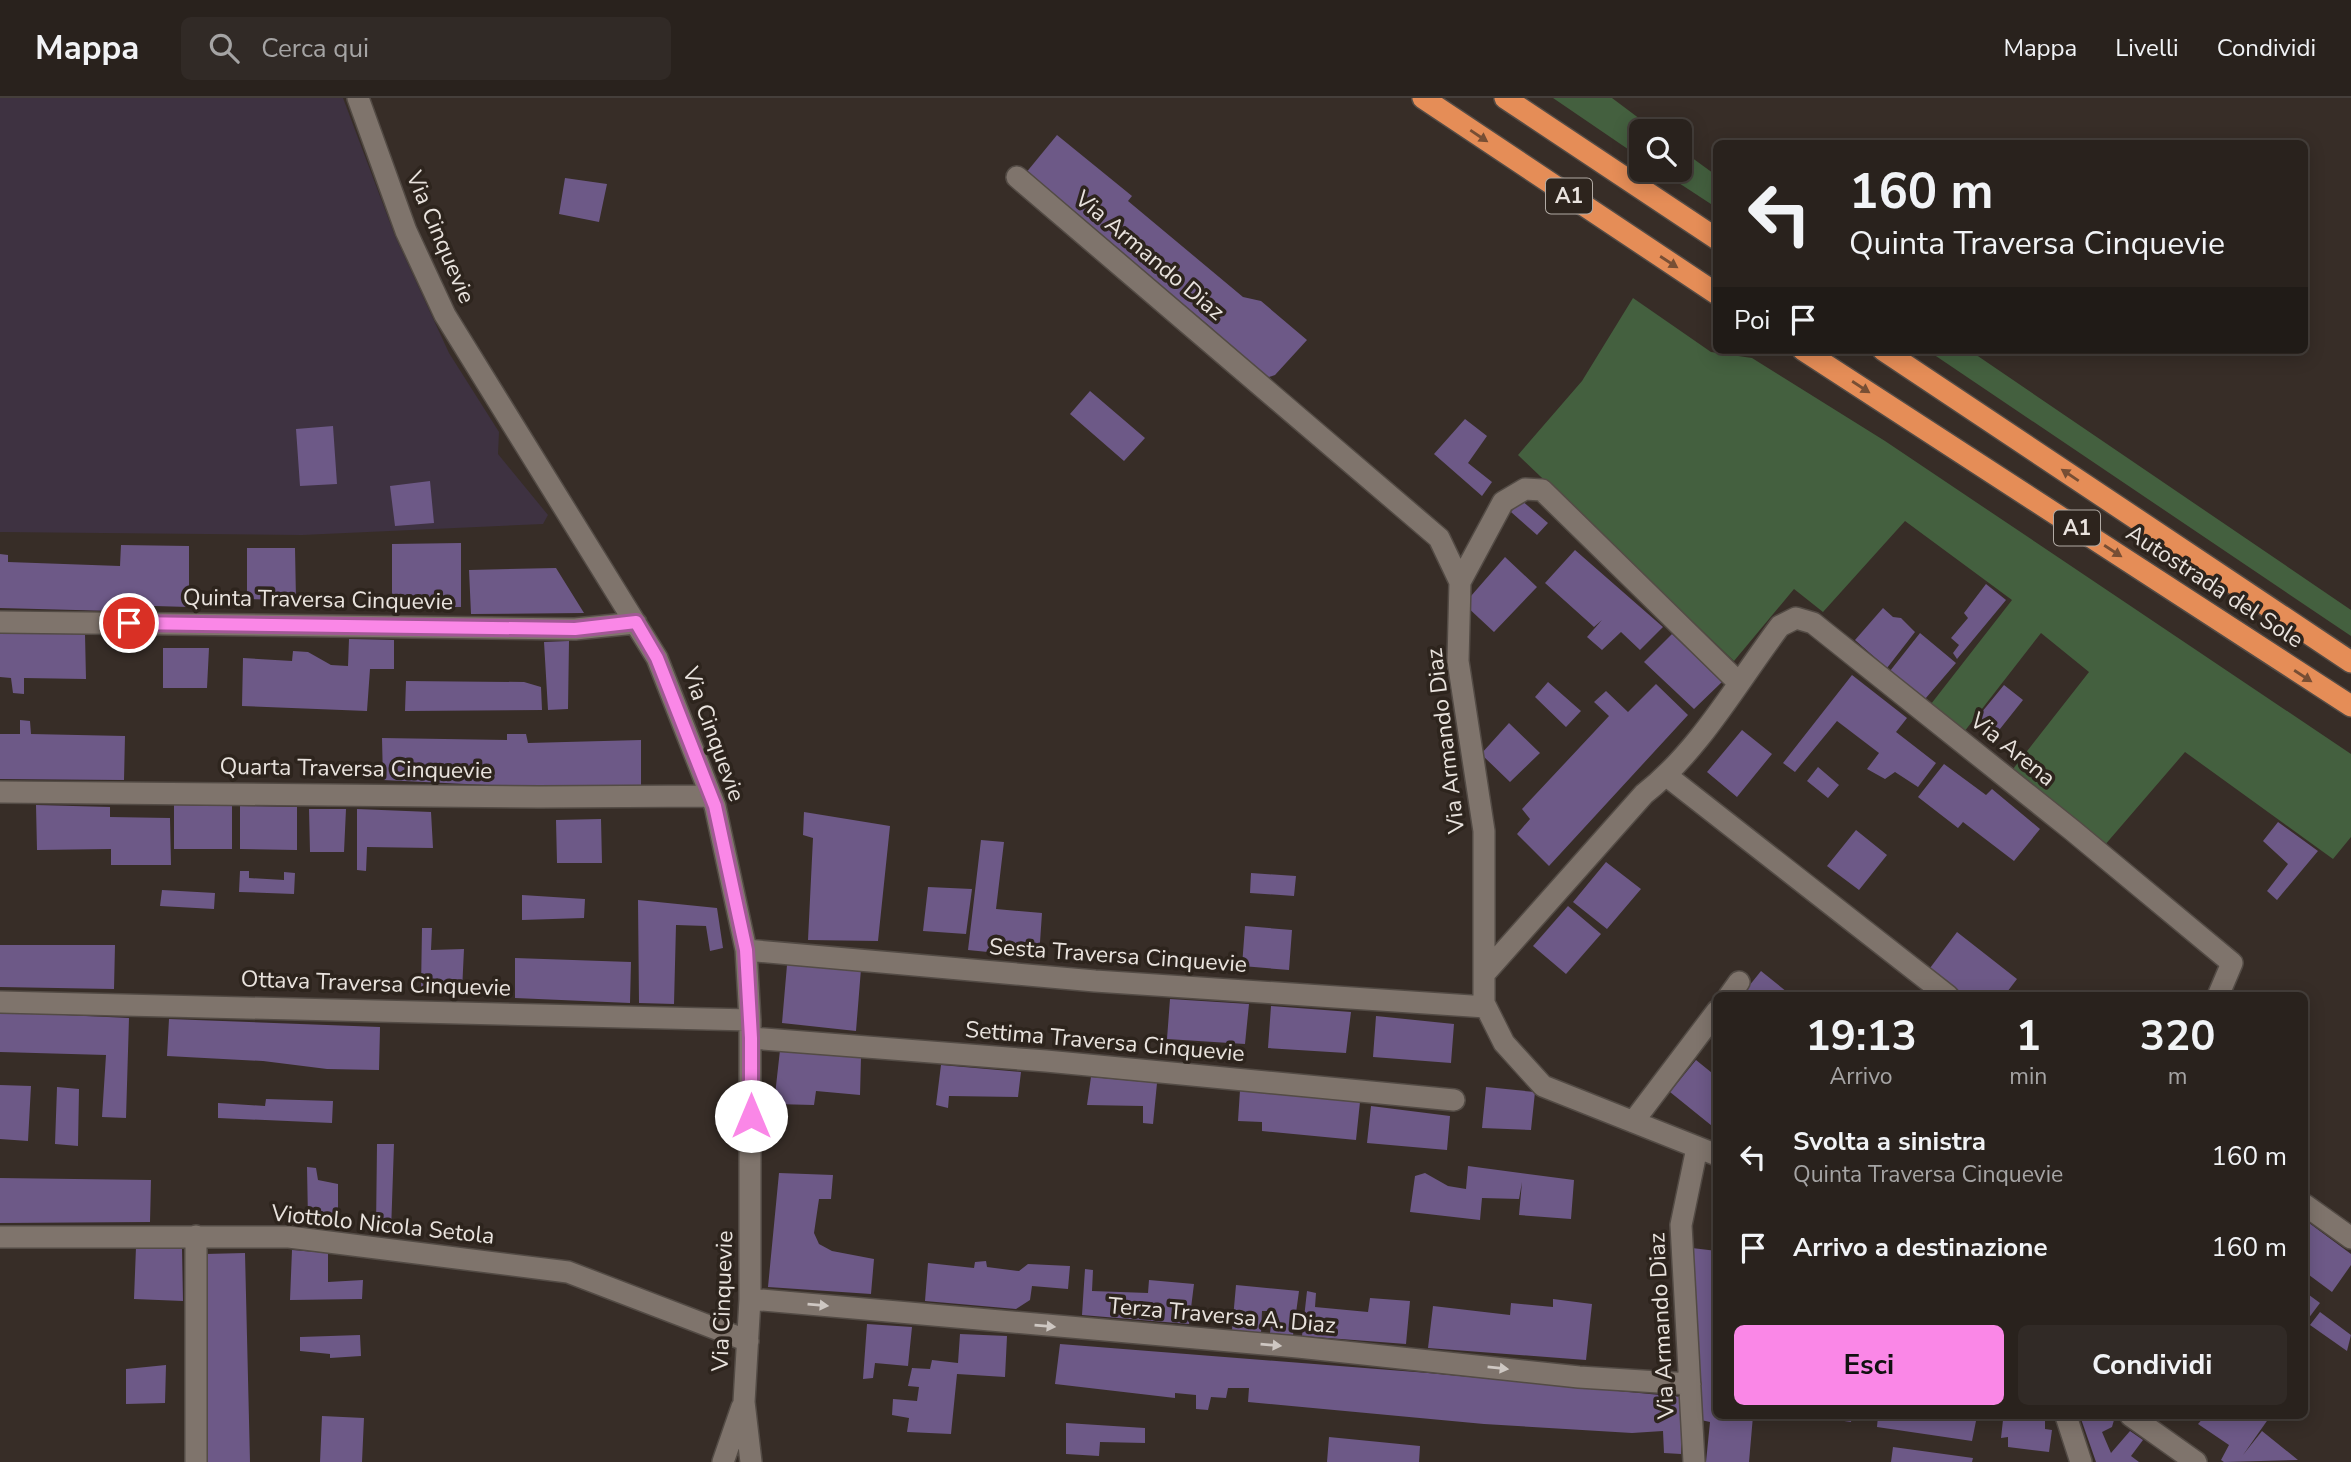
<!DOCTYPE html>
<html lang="it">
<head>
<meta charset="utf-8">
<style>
  :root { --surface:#29221d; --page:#312a26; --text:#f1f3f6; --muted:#a5a4a4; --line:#453f3b; --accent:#fa87e7 }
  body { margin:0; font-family:"Nunito Sans",sans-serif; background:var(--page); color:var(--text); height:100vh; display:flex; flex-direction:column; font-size:26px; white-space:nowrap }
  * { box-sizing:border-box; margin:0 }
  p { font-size:23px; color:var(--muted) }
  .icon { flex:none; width:38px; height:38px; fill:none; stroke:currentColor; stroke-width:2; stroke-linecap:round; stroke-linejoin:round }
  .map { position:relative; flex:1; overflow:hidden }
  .panel { position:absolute; left:1713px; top:894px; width:595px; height:427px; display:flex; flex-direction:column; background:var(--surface); border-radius:10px; box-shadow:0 4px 18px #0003,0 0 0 2px var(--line) }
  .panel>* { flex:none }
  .guide { position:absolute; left:1713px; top:42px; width:595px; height:214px; border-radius:10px; box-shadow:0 4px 18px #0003,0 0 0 2px var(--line); background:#29221d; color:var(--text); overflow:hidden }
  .buttons { position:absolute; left:1629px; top:21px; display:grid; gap:14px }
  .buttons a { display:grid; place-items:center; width:63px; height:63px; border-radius:10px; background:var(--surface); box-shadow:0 4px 18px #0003,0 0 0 2px var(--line); font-size:35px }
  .pin { position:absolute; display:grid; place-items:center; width:60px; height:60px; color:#fff; margin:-30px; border:4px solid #fff; border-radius:50%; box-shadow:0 2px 7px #0007 }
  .me { position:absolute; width:77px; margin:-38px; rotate:0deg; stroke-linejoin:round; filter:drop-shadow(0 0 5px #0008) }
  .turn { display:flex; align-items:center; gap:24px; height:147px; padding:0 21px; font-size:32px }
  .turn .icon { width:91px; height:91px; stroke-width:2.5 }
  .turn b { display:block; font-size:49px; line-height:60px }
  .then { display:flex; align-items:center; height:66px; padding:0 21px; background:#0003; gap:14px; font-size:26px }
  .eta { display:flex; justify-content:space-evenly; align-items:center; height:119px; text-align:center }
  .eta b { font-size:42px; font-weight:700; line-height:49px }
  .button { display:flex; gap:14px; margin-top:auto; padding:14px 21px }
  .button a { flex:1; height:80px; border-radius:10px; background:var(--accent); color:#111; font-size:28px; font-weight:700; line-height:80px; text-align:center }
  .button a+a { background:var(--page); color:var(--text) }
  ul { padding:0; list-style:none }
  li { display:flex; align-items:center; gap:21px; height:91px; padding:0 21px }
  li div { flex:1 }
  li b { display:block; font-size:26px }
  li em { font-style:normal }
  header { display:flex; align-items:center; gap:42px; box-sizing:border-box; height:98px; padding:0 35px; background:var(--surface); border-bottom:2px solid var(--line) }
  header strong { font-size:33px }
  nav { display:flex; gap:38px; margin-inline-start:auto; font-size:24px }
  .search { width:490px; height:63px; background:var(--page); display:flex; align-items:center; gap:18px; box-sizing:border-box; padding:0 24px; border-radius:10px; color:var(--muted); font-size:26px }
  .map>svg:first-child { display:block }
  .industrial { fill:#3e3241 }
  .green { fill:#44603f }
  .building { fill:#6d5987 }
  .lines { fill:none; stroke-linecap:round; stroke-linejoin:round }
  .minor-casing { stroke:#534b45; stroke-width:24 }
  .highway-casing { stroke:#534b45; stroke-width:24 }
  .minor { stroke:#7f746c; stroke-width:21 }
  .highway { stroke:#e58d57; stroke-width:21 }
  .oneway { fill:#774e34 }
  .oneway2 { fill:#cec7c2 }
  .route-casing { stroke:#a25896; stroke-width:18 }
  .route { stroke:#fa87e7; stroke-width:12 }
  .labels { text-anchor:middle; stroke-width:7; stroke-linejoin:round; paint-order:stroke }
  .shield { fill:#2d241d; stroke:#b1aaa4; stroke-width:2 }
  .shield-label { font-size:21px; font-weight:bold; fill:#e9e3de }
  .street-label { font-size:23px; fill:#e9e3de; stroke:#2d241d }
</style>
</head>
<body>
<header>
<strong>Mappa</strong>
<div class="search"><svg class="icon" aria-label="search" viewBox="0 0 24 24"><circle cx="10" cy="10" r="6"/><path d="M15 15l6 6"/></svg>Cerca qui</div>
<nav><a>Mappa</a><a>Livelli</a><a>Condividi</a></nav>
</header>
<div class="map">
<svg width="2351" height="1364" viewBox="0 0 2351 1364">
  <rect width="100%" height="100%" fill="#372d27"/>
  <!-- industrial -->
  <path class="industrial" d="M0 0H343L395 138 449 255 499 334 498 356 548 417 543 426 302 437 0 434Z"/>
  <!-- green -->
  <path class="green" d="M1553 0H1612L1656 33H1642L1641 60Z
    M1680 51 1717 78V110L1659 72H1680Z
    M1633 200 1711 254 1752 260 1885 343 2351 656V739L2333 761 2185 654 2104 748 2013 671 2089 574 2041 535 1964 634 1931 606 2012 502 1905 423 1823 514 1794 491 1734 563 1518 357 1582 283Z
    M1927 252H1969L2351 512V538Z"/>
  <!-- building -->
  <path class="building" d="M1057 37 1132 98 1128 103 1243 199 1261 203 1307 242 1275 277 1266 280 1216 239 1213 231 1025 76Z
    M565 80 607 86 599 124 559 116Z
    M1090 293 1145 340 1124 363 1070 316Z
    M1465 321 1487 338 1468 365 1492 384 1482 398 1434 356Z
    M333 328 337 386 300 388 296 331Z
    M430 383 434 425 395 428 390 388Z
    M1521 402 1548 425 1537 437 1511 414Z
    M461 445V509H392V446Z
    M121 447 189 448V509L119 507 113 513 0 510V456L8 457V464L120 468Z
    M247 450H295L296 502 247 501Z
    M1575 452 1663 529 1640 552 1621 534 1602 552 1587 539 1602 522 1594 529 1545 485Z
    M1505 459 1537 489 1494 534 1464 506Z
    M556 470 584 515 471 516 469 472Z
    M1986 486 2006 502 1957 561 1953 555 1959 547 1951 540 1968 520 1964 515Z
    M1883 510 1893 519 1901 520 1915 534 1887 570 1855 542Z
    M6 531 85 536 86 581 24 580V596L13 595 11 580 0 579V532Z
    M1920 535 1956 565 1925 601 1890 573Z
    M1672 536 1722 584 1694 611 1644 564Z
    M349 541 394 542V571H370L367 613 242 608 243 560 292 563 293 553 308 554 331 567 348 568Z
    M569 543 568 611 548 612 544 544Z
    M163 550H209L207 590H163Z
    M1852 577 1907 620 1896 634 1936 665 1918 689 1895 674 1885 681 1867 671 1879 655 1837 623 1795 674 1783 665Z
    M406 583 524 584 541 589 542 612 405 613Z
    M1548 584 1581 613 1566 629 1535 599Z
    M1656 586 1688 617 1549 768 1517 736 1530 721 1522 711 1609 618 1594 604 1606 593 1628 614Z
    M2004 587 2023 602 1992 641 1990 631 1977 620Z
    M20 622 30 623 31 636 125 638 124 682 0 681V636H20Z
    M1509 625 1540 655 1510 684 1481 656Z
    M1742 632 1772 656 1737 699 1707 674Z
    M507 636H526L528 645 641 642V688H507L383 682 382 640 507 642Z
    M1944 666 1986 697 1992 691 2040 731 2014 763 1963 724 1958 730 1918 699Z
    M1818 669 1839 687 1828 700 1807 683Z
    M36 707 110 709V719L170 720 171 767H111V751L37 752Z
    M174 707 232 708V751H174Z
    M240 708 297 709V752L240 751Z
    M309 711H346L344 754H310Z
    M357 711 431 714 433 750 367 749 366 773 357 772Z
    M804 714 890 728 878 843 808 842 813 740 803 737Z
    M601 721 602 765H557L556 722Z
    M2278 724 2318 753 2277 802 2267 793 2288 766 2263 743Z
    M1856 732 1887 757 1859 792 1827 768Z
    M981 742 1004 744 996 811 1042 815 1039 859 968 852Z
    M1606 764 1641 791 1607 831 1573 804Z
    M240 773H249V780L284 782V774L295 775 294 796 239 794Z
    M1251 775 1296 778 1294 798 1250 795Z
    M928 789 972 791 966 836 923 833Z
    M162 792 215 795 214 811 160 808Z
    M522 797 585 801 584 820 522 822Z
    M638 802 717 810 723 850 710 853 706 828 676 827 674 906 639 905Z
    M1568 808 1601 836 1566 876 1533 848Z
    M1245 828 1292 832 1289 872 1242 868Z
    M422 830H432L431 852 464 851 462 893 421 891Z
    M1957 834 2017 881 2004 898H1966L1930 870Z
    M0 847H115L114 891 0 889Z
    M515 860 631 864 630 905 515 900Z
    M787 867 861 871 856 933 782 925Z
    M1761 873 1792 898H1741Z
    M1170 901 1249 906 1245 946 1167 941Z
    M1271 908 1351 914 1346 955 1268 950Z
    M0 914 129 920 126 1020 102 1019 106 957 0 954Z
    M1376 918 1454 926 1451 965 1373 959Z
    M169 921 380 929 379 972 327 971 263 963 167 958Z
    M780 952 861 960 860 997 816 993 814 1007 774 1006Z
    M1696 962 1717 979V1032L1670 994Z
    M941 967 1021 974 1018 999 949 998 948 1010 936 1007Z
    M1091 979 1157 985 1153 1026 1143 1025V1008L1087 1007Z
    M0 987 31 988 28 1043 0 1041Z
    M57 989 79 991 78 1048 55 1046Z
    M1486 989 1535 994 1531 1032 1482 1030Z
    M1240 992 1360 1004 1356 1042 1262 1033V1024L1238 1023Z
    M266 1001 333 1003 332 1025 218 1020V1005L265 1008Z
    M1371 1008 1450 1018 1447 1052 1367 1045Z
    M377 1046H394L391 1134 376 1131Z
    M1468 1068 1574 1082 1571 1121 1519 1117 1522 1084 1519 1101 1482 1100 1480 1122 1410 1114 1415 1078 1425 1075 1448 1088 1466 1091Z
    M307 1069 316 1070 318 1082 338 1086V1124L308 1122Z
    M779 1075 833 1077 831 1101H819L814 1135 819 1146 832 1153 874 1161 871 1196 768 1189Z
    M0 1080 151 1082 150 1124 0 1125Z
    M2305 1122 2351 1156V1167L2332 1194 2305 1174Z
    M136 1149 182 1151 183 1203 134 1201Z
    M1692 1150 1717 1153V1318H1753L1749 1364H1706L1710 1324 1701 1322Z
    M292 1152 328 1155V1184L363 1182 362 1201 290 1202Z
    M245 1155 250 1364H205V1156Z
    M986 1163 987 1169 1019 1173 1028 1166 1070 1168 1068 1191 1032 1188 1030 1202 1016 1211 925 1203 928 1165 974 1170 975 1164Z
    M1085 1171 1093 1172 1092 1193 1148 1195 1149 1182 1194 1186 1189 1226 1082 1217Z
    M1236 1187 1299 1193 1293 1237 1270 1235 1273 1213H1262L1261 1235 1232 1232Z
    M1307 1193 1316 1195 1315 1209 1368 1214 1370 1200 1410 1203 1406 1246 1302 1238Z
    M2305 1194 2320 1205 2308 1221 2305 1219Z
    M1553 1201 1592 1206 1586 1262 1428 1250 1433 1208 1510 1217 1511 1205 1553 1209Z
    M2320 1214 2351 1237 2347 1253 2310 1227Z
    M867 1226 912 1229 908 1268 875 1265 873 1280 863 1281Z
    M960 1236 1007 1238 1005 1279 957 1276 951 1336 907 1334 909 1320 892 1317 893 1301 917 1303 919 1289 908 1288 912 1270 930 1271 932 1262 958 1265Z
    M360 1237 361 1258 330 1260V1256L300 1253V1239Z
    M1060 1246 1428 1275 1681 1299V1356L1664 1355 1663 1333 1632 1335 1484 1326 1248 1304 1249 1290H1228L1226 1300 1211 1299 1208 1312 1196 1311V1297L1175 1295V1300L1055 1286Z
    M166 1267 165 1305 126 1306V1271Z
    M322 1318 364 1320 362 1364H320Z
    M1810 1318H1852L1851 1324Z
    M1878 1318H1977L1972 1343 1877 1329Z
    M1987 1318H2045V1331L2052 1332 2049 1354 2008 1349V1339L2001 1340 2003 1322Z
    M2080 1318H2108L2114 1322 2112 1329 2102 1334 2111 1355 2130 1333 2143 1342 2131 1358 2139 1364H2096Z
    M2205 1318H2266L2269 1320 2243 1357 2262 1333 2298 1362 2224 1364 2221 1362 2229 1347 2198 1326Z
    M1066 1325 1145 1330V1345L1100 1344 1099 1358 1066 1356Z
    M1329 1339 1420 1348 1419 1364H1327Z
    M1893 1349 1973 1360 1972 1364H1891Z"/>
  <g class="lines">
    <!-- minor casing -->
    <g class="minor-casing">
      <path id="minor" d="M358 0 406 133 445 217 657 560 715 708 746 852 750 922V1201L744 1304 751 1364
        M1017 79 1439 440 1460 484 1458 563 1484 733V905L1504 945 1543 988 1717 1057
        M1460 484 1503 404 1525 391 1542 392 1738 584
        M0 524 575 531 636 525
        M1667 678 1948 898
        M0 694 539 699 711 698
        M746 852 1095 883 1486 909
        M1485 875 1644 696C1700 652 1737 585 1780 528L1796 520 1813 525 2072 732 2232 865 2218 898
        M1729 898 1739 884
        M0 904 750 922
        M751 940 1046 963 1454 1002
        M1633 1024 1717 913
        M2305 1107 2351 1140
        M0 1139H289L568 1174 748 1243
        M750 1201 1298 1249 1579 1279 1690 1286
        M2066 1318 2081 1364
        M2131 1318 2196 1364
        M196 1364V1138
        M723 1364 742 1309
        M1694 1364 1681 1127 1697 1050"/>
    </g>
    <!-- highway casing -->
    <g class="highway-casing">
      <path id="highway" d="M1423 0 1717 196
        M1505 0 1717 141
        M1803 252 2351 608
        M1883 252 2351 564"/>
    </g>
    <!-- minor -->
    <use href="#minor" class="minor"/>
    <!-- highway -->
    <use href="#highway" class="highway"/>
  </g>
  <!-- one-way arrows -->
  <defs><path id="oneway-solid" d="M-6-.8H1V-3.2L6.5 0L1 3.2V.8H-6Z" transform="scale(1.75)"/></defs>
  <g class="oneway">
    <use href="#oneway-solid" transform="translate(1479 38) rotate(34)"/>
    <use href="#oneway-solid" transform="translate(1669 164) rotate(33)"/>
    <use href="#oneway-solid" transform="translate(1861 289) rotate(33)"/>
    <use href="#oneway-solid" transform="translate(2070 377) rotate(-146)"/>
    <use href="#oneway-solid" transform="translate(2113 453) rotate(33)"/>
    <use href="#oneway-solid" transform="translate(2303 578) rotate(33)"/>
  </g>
  <g class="oneway2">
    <use href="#oneway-solid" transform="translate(818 1207) rotate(5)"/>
    <use href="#oneway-solid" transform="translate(1045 1228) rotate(5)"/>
    <use href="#oneway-solid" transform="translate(1271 1247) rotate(5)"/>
    <use href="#oneway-solid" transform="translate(1498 1270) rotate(6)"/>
  </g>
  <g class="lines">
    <!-- route casing -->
    <g class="route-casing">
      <path id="route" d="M129 525 575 531 636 524 657 560 715 708 746 852 751 940V1018"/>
    </g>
    <!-- route -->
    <use href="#route" class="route"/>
  </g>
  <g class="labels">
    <!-- shield labels -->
    <g class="shield">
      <rect x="1546" y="80.5" width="46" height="35" rx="5"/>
      <rect x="2054" y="412.5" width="46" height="35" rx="5"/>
    </g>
    <g class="shield-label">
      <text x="1569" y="105">A1</text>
      <text x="2077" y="437">A1</text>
    </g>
    <!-- street labels -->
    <g class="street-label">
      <text transform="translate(441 139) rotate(67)" y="8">Via Cinquevie</text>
      <text transform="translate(1150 157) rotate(40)" y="8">Via Armando Diaz</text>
      <text transform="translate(2215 488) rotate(33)" y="8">Autostrada del Sole</text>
      <text transform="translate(318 501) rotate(1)" y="8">Quinta Traversa Cinquevie</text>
      <text transform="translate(714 636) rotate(70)" y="8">Via Cinquevie</text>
      <text transform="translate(1445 643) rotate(-97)" y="8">Via Armando Diaz</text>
      <text transform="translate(2013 651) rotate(39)" y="8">Via Arena</text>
      <text transform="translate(356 670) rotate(1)" y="8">Quarta Traversa Cinquevie</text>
      <text transform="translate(1118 857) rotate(4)" y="8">Sesta Traversa Cinquevie</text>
      <text transform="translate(376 885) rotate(2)" y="8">Ottava Traversa Cinquevie</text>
      <text transform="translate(1105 943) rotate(5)" y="8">Settima Traversa Cinquevie</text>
      <text transform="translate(383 1126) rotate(6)" y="8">Viottolo Nicola Setola</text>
      <text transform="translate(722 1203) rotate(-88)" y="8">Via Cinquevie</text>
      <text transform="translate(1222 1217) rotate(5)" y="8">Terza Traversa A. Diaz</text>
      <text transform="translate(1661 1228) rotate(-93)" y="8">Via Armando Diaz</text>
    </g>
  </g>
</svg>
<div class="buttons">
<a><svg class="icon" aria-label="search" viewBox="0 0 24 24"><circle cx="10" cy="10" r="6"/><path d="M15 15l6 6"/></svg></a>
</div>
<div class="pin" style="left:129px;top:525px;background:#d93025"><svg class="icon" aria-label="arrive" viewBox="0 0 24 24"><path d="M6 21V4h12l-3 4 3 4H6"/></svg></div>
<svg class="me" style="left:751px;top:1018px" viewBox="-20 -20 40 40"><circle r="19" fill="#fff"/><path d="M0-13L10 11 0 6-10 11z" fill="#fa87e7"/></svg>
<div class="guide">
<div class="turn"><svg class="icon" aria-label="left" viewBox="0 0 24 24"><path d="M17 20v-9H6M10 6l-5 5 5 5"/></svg><div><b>160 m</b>Quinta Traversa Cinquevie</div></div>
<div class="then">Poi<svg class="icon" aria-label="arrive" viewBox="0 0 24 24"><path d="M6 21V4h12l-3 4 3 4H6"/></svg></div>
</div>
<section class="panel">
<div class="eta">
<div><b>19:13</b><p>Arrivo</p></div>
<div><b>1</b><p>min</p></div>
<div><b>320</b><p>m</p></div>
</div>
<ul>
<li><svg class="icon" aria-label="left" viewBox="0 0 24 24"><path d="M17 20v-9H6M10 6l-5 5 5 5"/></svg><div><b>Svolta a sinistra</b><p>Quinta Traversa Cinquevie</p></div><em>160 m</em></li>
<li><svg class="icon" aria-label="arrive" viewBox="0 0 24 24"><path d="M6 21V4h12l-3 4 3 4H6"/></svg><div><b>Arrivo a destinazione</b></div><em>160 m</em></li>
</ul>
<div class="button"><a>Esci</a><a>Condividi</a></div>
</section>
</div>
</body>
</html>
